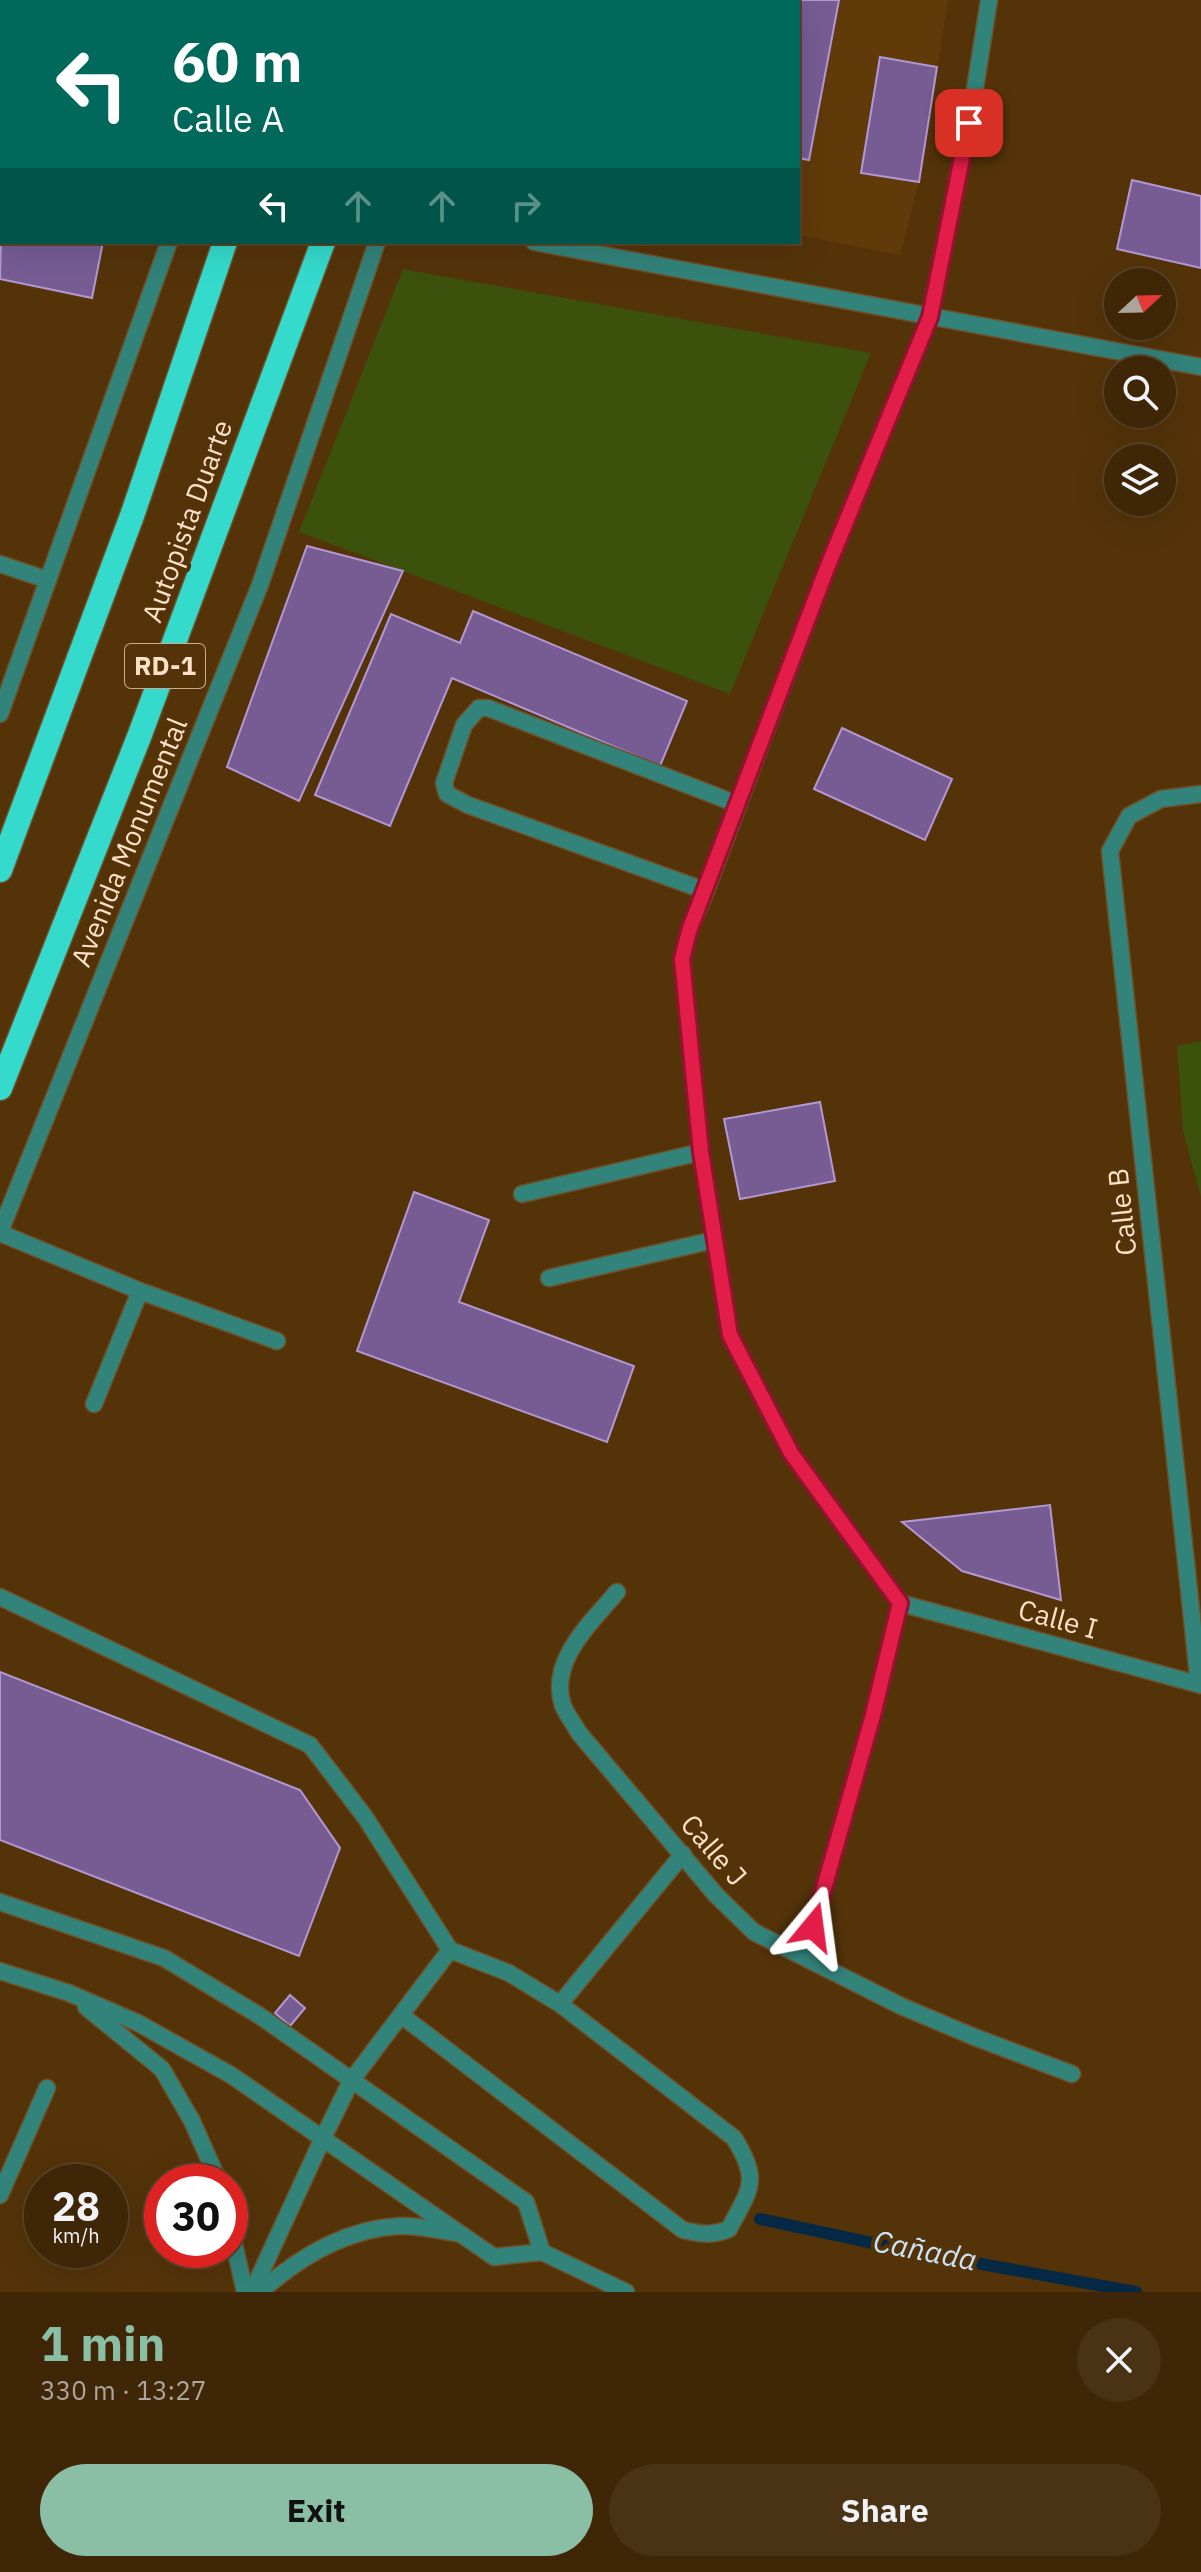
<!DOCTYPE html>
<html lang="en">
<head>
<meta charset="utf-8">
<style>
  :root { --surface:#3f2607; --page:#4a3215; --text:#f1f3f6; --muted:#ada59b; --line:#584328; --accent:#8abfa5 }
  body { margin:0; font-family:"IBM Plex Sans",sans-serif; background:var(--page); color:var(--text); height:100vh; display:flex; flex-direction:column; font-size:30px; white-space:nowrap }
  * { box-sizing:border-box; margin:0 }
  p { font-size:26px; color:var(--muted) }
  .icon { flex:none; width:44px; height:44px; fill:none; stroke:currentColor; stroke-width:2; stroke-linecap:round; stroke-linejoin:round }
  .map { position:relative; height:2292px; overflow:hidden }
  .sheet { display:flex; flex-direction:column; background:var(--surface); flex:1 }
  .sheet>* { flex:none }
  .hud { position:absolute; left:0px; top:0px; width:800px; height:244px; box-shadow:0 8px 32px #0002,0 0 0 2px var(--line); background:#00695c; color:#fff; overflow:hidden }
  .needle { width:52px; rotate:68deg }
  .tools { position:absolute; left:1104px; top:268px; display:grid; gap:16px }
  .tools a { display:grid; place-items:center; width:72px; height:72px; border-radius:50%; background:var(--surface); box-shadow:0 8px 32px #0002,0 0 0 2px var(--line); font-size:40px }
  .speed { position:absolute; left:24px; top:2164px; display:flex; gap:16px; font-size:40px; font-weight:700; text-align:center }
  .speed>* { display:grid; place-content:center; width:104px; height:104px; border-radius:50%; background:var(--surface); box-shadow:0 8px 32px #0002,0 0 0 2px var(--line); line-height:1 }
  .speed small { font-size:20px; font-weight:400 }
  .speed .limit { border:12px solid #d22; background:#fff; color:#111 }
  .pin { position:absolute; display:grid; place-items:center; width:68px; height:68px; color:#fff; margin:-34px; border-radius:16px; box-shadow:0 4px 12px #0006 }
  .me { position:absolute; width:88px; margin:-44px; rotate:16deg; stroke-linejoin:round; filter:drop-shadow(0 0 6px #0008) }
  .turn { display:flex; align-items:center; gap:28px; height:168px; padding:0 40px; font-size:36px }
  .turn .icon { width:104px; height:104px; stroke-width:2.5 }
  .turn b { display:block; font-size:56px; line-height:68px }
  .lanes { display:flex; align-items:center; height:76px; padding:0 40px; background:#0003; justify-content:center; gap:40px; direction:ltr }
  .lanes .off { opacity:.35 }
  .round { display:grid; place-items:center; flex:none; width:84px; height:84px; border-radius:42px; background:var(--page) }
  .summary { display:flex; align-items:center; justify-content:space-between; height:136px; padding:0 40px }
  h1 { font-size:48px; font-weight:800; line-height:60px; color:var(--accent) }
  .action { display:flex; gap:16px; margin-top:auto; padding:16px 40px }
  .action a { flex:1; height:92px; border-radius:48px; background:var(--accent); color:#111; font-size:32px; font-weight:800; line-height:92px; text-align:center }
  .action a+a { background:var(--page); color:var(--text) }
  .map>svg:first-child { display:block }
  .built { fill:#603a09 }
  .green { fill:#3c510c }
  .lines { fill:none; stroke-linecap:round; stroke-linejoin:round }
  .stream { stroke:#052944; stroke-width:12 }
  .building { fill:#765c93; stroke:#b397d2; stroke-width:2 }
  .service-casing { stroke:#6f4f28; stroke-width:19 }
  .minor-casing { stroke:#6f4f28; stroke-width:19 }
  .motorway-casing { stroke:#6f4f28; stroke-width:27 }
  .service { stroke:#32837a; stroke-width:16 }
  .minor { stroke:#32837a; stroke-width:16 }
  .motorway { stroke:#34dbcd; stroke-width:24 }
  .route-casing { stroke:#92132f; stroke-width:20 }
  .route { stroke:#e11d48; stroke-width:14 }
  .labels { text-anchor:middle; stroke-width:8; stroke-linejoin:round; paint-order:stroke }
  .shield { fill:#543309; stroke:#caad8f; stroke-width:2 }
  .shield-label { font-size:26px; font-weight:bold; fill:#fce1c8 }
  .street-label { font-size:28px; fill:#fce1c8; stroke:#543309 }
  .water-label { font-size:30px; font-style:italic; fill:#cbe2f7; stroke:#543309 }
</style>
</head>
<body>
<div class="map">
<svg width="1201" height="2292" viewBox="0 0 1201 2292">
  <rect width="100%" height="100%" fill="#543309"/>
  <!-- built -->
  <path class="built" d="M493 0H948L919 182 900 255 798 235V2H493Z"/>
  <!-- green -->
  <path class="green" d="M403 269 871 353 730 694 299 532Z
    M1201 1041V1197L1183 1131 1177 1046Z"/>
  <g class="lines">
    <!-- stream -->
    <path class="stream" d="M760 2219 910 2251 1136 2292"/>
  </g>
  <!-- building -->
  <path class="building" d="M50 0H107L106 2Z
    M566 0H839L809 160 798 158V2H565Z
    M880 57 937 67 919 182 861 173Z
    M0 169H2L0 211Z
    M1132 180 1201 196V268L1117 249Z
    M2 201V242H103L92 298 0 279Z
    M307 546 403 571 299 801 227 767Z
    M473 611 687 701 660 766 452 678 390 826 315 795 391 614 460 643Z
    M842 728 952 779 925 840 814 789Z
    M820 1102 835 1181 740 1199 724 1119Z
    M414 1192 489 1220 459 1302 634 1366 607 1442 357 1351Z
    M1050 1505 1061 1600 962 1571 902 1522Z
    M0 1672 300 1790 340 1848 299 1956 0 1840Z
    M290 1995 305 2008 290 2026 275 2013Z"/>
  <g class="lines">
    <!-- service casing -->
    <g class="service-casing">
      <path id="service" d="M0 95H2
        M0 564 48 580
        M706 891 468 805 447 794 444 783 464 725 479 708H488L737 804
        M522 1194 701 1152
        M0 1233 140 1291
        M549 1278 714 1240
        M94 1404 140 1291 277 1341
        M0 1597 310 1745 365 1817 450 1950 351 2081
        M560 2004 683 1854
        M401 2015 683 2230C700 2234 712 2236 729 2229 750 2189 761 2181 734 2138L560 2004 509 1973 450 1950
        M0 2195 47 2088"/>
    </g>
    <!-- minor casing -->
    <g class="minor-casing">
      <path id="minor" d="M250 2V0
        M459 2V0
        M534 242 1201 367
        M0 714 169 242
        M0 1232 260 585 377 242
        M617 1592C591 1623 548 1661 563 1706 567 1715 574 1724 579 1733L716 1895 754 1932 901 2006 972 2036 1072 2074
        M900 1603 1201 1685
        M1199 1684 1110 851 1129 816 1161 799 1201 794
        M0 1902 164 1958 260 2016 526 2202 542 2252
        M804 1957 873 1715 900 1603 791 1453 730 1335 701 1152 682 959 689 931 706 891 827 568 930 317 974 95 989 0
        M0 1971 69 1993 138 2023 231 2075 494 2257 542 2252 626 2292
        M86 2007 162 2069 192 2121 219 2182
        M230 2226 245 2292
        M252 2292 322 2140 351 2081
        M260 2292C299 2257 346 2229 399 2226 417 2225 438 2230 455 2233"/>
    </g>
    <!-- motorway casing -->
    <g class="motorway-casing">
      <path id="motorway" d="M307 2 308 0
        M403 2V0
        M0 870 133 513 225 242
        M0 1088 139 737 323 242"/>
    </g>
    <!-- service -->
    <use href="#service" class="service"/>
    <!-- minor -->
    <use href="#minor" class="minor"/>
    <!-- motorway -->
    <use href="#motorway" class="motorway"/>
  </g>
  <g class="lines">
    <!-- route casing -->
    <g class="route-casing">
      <path id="route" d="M813 1927 873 1715 900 1603 791 1453 730 1335 701 1152 682 959 689 931 827 568 930 317 969 123"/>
    </g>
    <!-- route -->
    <use href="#route" class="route"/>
  </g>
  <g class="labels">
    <!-- shield labels -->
    <rect class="shield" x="125" y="644" width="80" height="44" rx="6"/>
    <g class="shield-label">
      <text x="165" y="675">RD-1</text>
    </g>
    <!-- street labels -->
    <g class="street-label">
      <text transform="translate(187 521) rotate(-70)" y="10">Autopista Duarte</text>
      <text transform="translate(129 842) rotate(-68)" y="10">Avenida Monumental</text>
      <text transform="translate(1122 1212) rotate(-96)" y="10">Calle B</text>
      <text transform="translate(1058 1619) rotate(15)" y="10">Calle I</text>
      <text transform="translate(714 1850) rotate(49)" y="10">Calle J</text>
    </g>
    <!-- water labels -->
    <g class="water-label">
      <text transform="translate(925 2251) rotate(11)" y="10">Cañada</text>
    </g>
  </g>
</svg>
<div class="tools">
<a><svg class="needle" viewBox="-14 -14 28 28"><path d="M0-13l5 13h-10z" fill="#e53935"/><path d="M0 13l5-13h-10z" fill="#ada59b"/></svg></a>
<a><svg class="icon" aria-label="search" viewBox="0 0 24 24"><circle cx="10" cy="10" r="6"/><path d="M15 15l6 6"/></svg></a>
<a><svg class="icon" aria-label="layers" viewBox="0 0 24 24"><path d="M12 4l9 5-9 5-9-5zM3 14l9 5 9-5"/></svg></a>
</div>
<div class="speed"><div>28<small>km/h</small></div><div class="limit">30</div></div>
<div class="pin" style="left:969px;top:123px;background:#d93025"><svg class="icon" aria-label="arrive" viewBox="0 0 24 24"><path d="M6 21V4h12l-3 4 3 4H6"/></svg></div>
<svg class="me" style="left:813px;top:1927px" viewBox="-20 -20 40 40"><path d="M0-17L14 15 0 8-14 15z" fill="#e11d48" stroke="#fff" stroke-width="4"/></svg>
<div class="hud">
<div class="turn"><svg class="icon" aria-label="left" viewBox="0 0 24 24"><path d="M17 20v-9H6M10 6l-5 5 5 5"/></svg><div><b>60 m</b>Calle A</div></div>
<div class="lanes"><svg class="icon" aria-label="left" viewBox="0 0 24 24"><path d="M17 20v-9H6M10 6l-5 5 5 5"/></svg><svg class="icon off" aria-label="ahead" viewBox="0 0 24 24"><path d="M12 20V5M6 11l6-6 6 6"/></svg><svg class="icon off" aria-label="ahead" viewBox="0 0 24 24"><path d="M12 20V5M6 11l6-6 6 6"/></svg><svg class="icon off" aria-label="right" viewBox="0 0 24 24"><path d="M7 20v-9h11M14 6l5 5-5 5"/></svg></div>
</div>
</div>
<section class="sheet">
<div class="summary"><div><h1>1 min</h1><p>330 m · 13:27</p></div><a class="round"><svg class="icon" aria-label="close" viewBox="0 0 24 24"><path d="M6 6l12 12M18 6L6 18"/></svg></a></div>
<div class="action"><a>Exit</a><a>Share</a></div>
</section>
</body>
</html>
